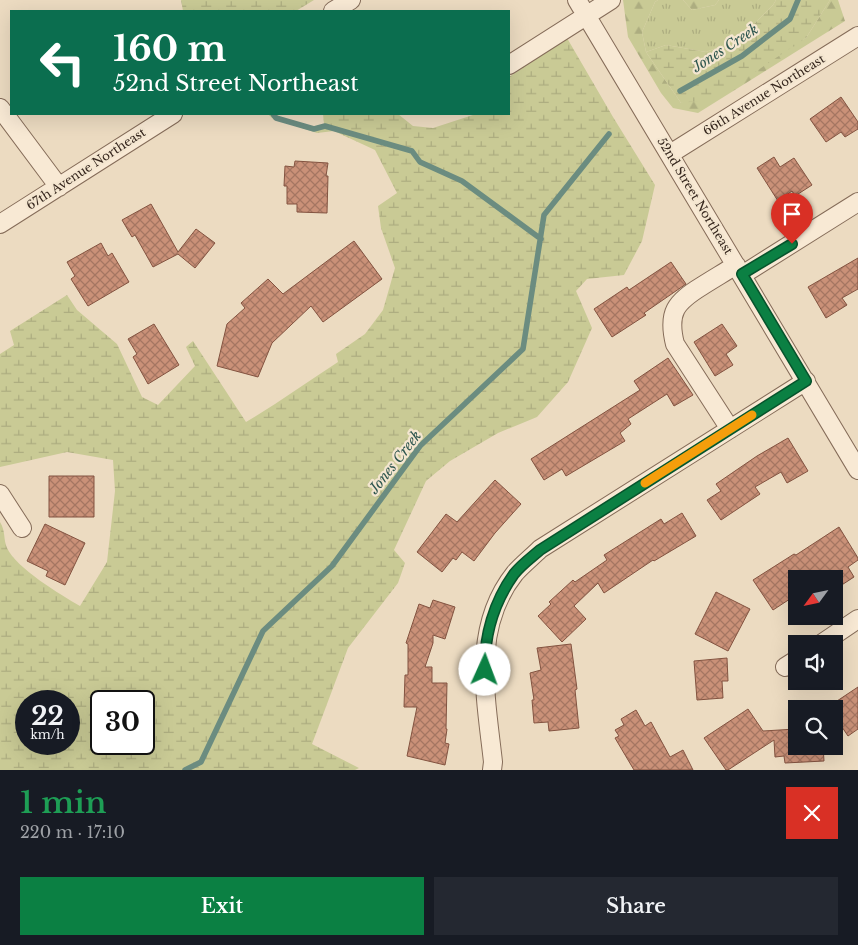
<!DOCTYPE html>
<html lang="en">
<head>
<meta charset="utf-8">
<style>
  :root { --surface:#171b24; --page:#242831; --text:#f1f3f6; --muted:#9ea1a6; --accent:#0b8043 }
  body { margin:0; font-family:"Libre Baskerville",serif; background:var(--page); color:var(--text); height:100vh; display:flex; flex-direction:column; font-size:19px; white-space:nowrap }
  * { box-sizing:border-box; margin:0 }
  p { font-size:16px; color:var(--muted) }
  .icon { flex:none; width:28px; height:28px; fill:none; stroke:currentColor; stroke-width:2; stroke-linecap:round; stroke-linejoin:round }
  .map { position:relative; height:770px; overflow:hidden }
  .details { display:flex; flex-direction:column; background:var(--surface); flex:1 }
  .details>* { flex:none }
  .top-card { position:absolute; left:10px; top:10px; width:500px; height:105px; border-radius:0px; box-shadow:0 5px 20px #0002; background:#0b6e4f; color:#fff; overflow:hidden }
  .needle { width:32px; rotate:237deg }
  .buttons { position:absolute; left:788px; top:570px; display:grid; gap:10px }
  .buttons a { display:grid; place-items:center; width:55px; height:55px; border-radius:0px; background:var(--surface); box-shadow:0 5px 20px #0002; font-size:25px }
  .speed { position:absolute; left:15px; top:690px; display:flex; gap:10px; font-size:25px; font-weight:700; text-align:center }
  .speed>* { display:grid; place-content:center; width:65px; height:65px; border-radius:50%; background:var(--surface); box-shadow:0 5px 20px #0002; line-height:1 }
  .speed small { font-size:12px; font-weight:400 }
  .speed .limit { border:2px solid #111; border-radius:8px; background:#fff; color:#111 }
  .pin { position:absolute; display:grid; place-items:center; width:42px; height:42px; color:#fff; margin:-51px -21px; border-radius:50% 50% 50% 0; rotate:-45deg; box-shadow:0 0 5px #0007 }
  .pin .icon { rotate:45deg }
  .me { position:absolute; width:55px; margin:-28px; rotate:2deg; stroke-linejoin:round; filter:drop-shadow(0 0 4px #0008) }
  .turn { display:flex; align-items:center; gap:18px; height:105px; padding:0 20px; font-size:22px }
  .turn .icon { width:65px; height:65px; stroke-width:2.5 }
  .turn b { display:block; font-size:35px; line-height:42px }
  .round { display:grid; place-items:center; flex:none; width:52px; height:52px; border-radius:0px; background:var(--page) }
  .overview { display:flex; align-items:center; justify-content:space-between; height:85px; padding:0 20px }
  h1 { font-size:30px; font-weight:600; line-height:38px; color:#1e9e55 }
  .cta { display:flex; gap:10px; margin-top:auto; padding:10px 20px }
  .cta a { flex:1; height:58px; border-radius:0px; background:var(--accent); color:#fff; font-size:20px; font-weight:600; line-height:58px; text-align:center }
  .cta a+a { background:var(--page); color:var(--text) }
  .map>svg:first-child { display:block }
  .grass { fill:url(#grass-tufts) }
  .forest { fill:url(#forest-firs) }
  .wetland { fill:url(#wetland-marsh); fill-rule:evenodd }
  .lines { fill:none; stroke-linecap:round; stroke-linejoin:round }
  .stream { stroke:#6b8c80; stroke-width:5.5 }
  .building { fill:url(#building-cross-hatch); stroke:#835340 }
  .minor-casing { stroke:#856c59; stroke-width:20 }
  .minor { stroke:#f8e9d4; stroke-width:18 }
  .route-casing { stroke:#07532c; stroke-width:12 }
  .route { stroke:#0b8043; stroke-width:9 }
  .slow { stroke:#f59e0b; stroke-width:9 }
  .labels { text-anchor:middle; stroke-width:4.5; stroke-linejoin:round; paint-order:stroke }
  .street-label { font-size:12px; fill:#35261d; stroke:#f4e6d0 }
  .water-label { font-size:14px; font-style:italic; fill:#2d554e; stroke:#f4e6d0 }
</style>
</head>
<body>
<div class="map">
<svg width="858" height="770" viewBox="0 0 858 770">
  <defs>
    <pattern id="grass-tufts" width="24" height="20" patternUnits="userSpaceOnUse" patternTransform="scale(1.25)"><rect width="24" height="20" fill="#c9ca95"/><path d="M3 7l-1-3M5 7V3M7 7l1-3M15 17l-1-3M17 17v-4M19 17l1-3" fill="none" stroke="#adad80"/></pattern>
    <pattern id="forest-firs" width="22" height="20" patternUnits="userSpaceOnUse" patternTransform="scale(1.25)"><rect width="22" height="20" fill="#c9ca95"/><path d="M5 1l3.5 6h-7zM16 11l3.5 6h-7z" fill="#adad80"/></pattern>
    <pattern id="wetland-marsh" width="20" height="14" patternUnits="userSpaceOnUse" patternTransform="scale(1.25)"><rect width="20" height="14" fill="#c9ca95"/><path d="M1 5h8M5 5V1M11 12h8M15 12V8" fill="none" stroke="#adad80"/></pattern>
    <pattern id="building-cross-hatch" width="8" height="8" patternUnits="userSpaceOnUse" patternTransform="scale(1.25)"><rect width="8" height="8" fill="#ca9178"/><path d="M0 0l8 8M0 8l8-8" fill="none" stroke="#a57662"/></pattern>
  </defs>
  <rect width="100%" height="100%" fill="#ecdbc1"/>
  <!-- grass -->
  <path class="grass" d="M658 0H683L692 10 715 5 719 0H776L773 5 739 39 706 52 666 45 646 52 642 32 655 2Z"/>
  <!-- forest -->
  <path class="forest" d="M623 0H658L655 2 642 32 646 52 681 103 806 38 830 0H838L845 21 698 113 673 108 661 93 628 37Z
    M683 0H719L715 5 692 10Z"/>
  <!-- wetland -->
  <path class="wetland" d="M181 0H314L296 11H183Z
    M776 0H830L806 38 752 74 707 100 681 103 646 52 666 45 706 52 739 39 773 5Z
    M567 38 613 117 655 185 642 241 624 275 587 279 576 291 592 328 568 382 537 417 498 433 450 461 426 481 394 550 405 563 398 583 348 648 312 744 359 768 355 770H0V522C6 532 3 539 7 548 16 568 61 595 80 606L107 562 115 491 113 460 67 452 0 467V354L14 345 10 331 67 295 77 310 117 344 142 397 158 405 195 366 186 347 193 341 246 422C277 404 307 382 338 362L336 354 365 334 383 310 395 268 381 228 378 206 397 193 375 150 334 131 317 133 272 118 268 114H276L283 119 312 127 324 124 323 114H398L413 126 433 128 476 114H509V77ZM26 701H69V744H26ZM101 701H144V744H101Z"/>
  <g class="lines">
    <!-- stream -->
    <path class="stream" d="M680 91 742 56 790 19 798 0
      M273 114 276 118 314 129 325 126 412 151 420 162 462 181 541 239
      M185 770 201 762 263 631 332 566 420 446 523 349 544 215 609 134"/>
  </g>
  <!-- building -->
  <path class="building" d="M841 97 858 122V129L845 137 841 132 826 142 810 119Z
    M774 157 780 167 794 158 812 185 795 196 792 191 778 201 757 168Z
    M295 161 328 163 326 176H328L327 213 297 212V204H287V186H284L285 166 294 167Z
    M151 204 178 252 196 229 215 243 195 268 178 254 153 267 135 235 132 237 122 220Z
    M354 241 382 279 323 322 311 306 272 343 258 377 217 366 227 324 245 308 241 303 268 279 283 294Z
    M101 243 108 256 112 253 129 282 88 306 71 279 75 276 67 262Z
    M858 258V289L842 298 847 305 826 318 808 287Z
    M671 262 686 284 644 313 646 315 612 337 594 309 627 287 629 290Z
    M154 324 179 365 148 384 133 357 137 354 128 339Z
    M722 324 737 346 726 354 733 365 715 376 694 342Z
    M668 358 693 395 674 406 667 394 628 419 631 424 620 433 625 441 566 476 562 469 544 480 531 459 640 390 634 381Z
    M788 438 808 471 787 483 781 472 755 487 760 494 721 520 707 500 721 491 716 484 757 456Z
    M49 476H94V517H49Z
    M495 480 521 504 495 533 474 561 462 552 456 560 453 558 442 572 417 552 446 514 457 522Z
    M682 513 696 536 654 561 653 560 604 593 598 583 574 606 586 619 562 642 538 616 551 604 549 602 573 580 575 582 607 560 604 555 661 519 664 524Z
    M45 524 85 543 65 585 46 576 48 571 27 561Z
    M839 527 858 558V560L848 567 854 577 834 590V579H796V595L773 610 753 580 794 554 796 555Z
    M716 592 750 609 728 651 695 634Z
    M433 600 455 607 445 639 433 635V643L425 667H432V683H447L446 729H447L445 743 449 744 445 765 407 756 417 707H404L405 675H408V644L406 643 419 604 430 608Z
    M571 644 577 689 575 690 579 728 549 731 548 722 534 723 532 700H534L530 673 541 670 537 648Z
    M727 658 728 681H722L723 698 697 700 694 661Z
    M858 687V729L848 736 834 715V709H830L828 707Z
    M748 709 763 731 796 729V746H823L824 761 785 763 784 756 775 757 774 740 728 770H726L704 738Z
    M636 710 645 726 651 722 670 757 683 750 693 770H634L615 738 619 736 615 730 624 725 621 719Z"/>
  <g class="lines">
    <!-- minor casing -->
    <g class="minor-casing">
      <path id="minor" d="M577 0 858 470
        M333 11 351 0
        M509 65 611 0
        M0 108 59 187
        M670 154 858 36
        M0 224 173 114
        M742 275 858 202
        M730 429 675 344C667 312 676 302 702 286 713 279 725 272 736 265
        M0 494 22 528
        M821 644 858 619
        M785 667 796 660
        M492 770 493 762C486 698 471 628 515 573 522 565 532 557 540 549L806 381"/>
    </g>
    <!-- minor -->
    <use href="#minor" class="minor"/>
  </g>
  <g class="lines">
    <!-- route casing -->
    <g class="route-casing">
      <path id="route" d="M485 670C484 636 494 602 514 574 521 565 532 557 540 550L806 381 742 274 792 244"/>
    </g>
    <!-- route -->
    <use href="#route" class="route"/>
    <!-- slow -->
    <path class="slow" d="M645 483 752 415"/>
  </g>
  <g class="labels">
    <!-- street labels -->
    <g class="street-label">
      <text transform="translate(764 95) rotate(-32)" y="4">66th Avenue Northeast</text>
      <text transform="translate(86 169) rotate(-33)" y="4">67th Avenue Northeast</text>
      <text transform="translate(695 196) rotate(59)" y="4">52nd Street Northeast</text>
    </g>
    <!-- water labels -->
    <g class="water-label">
      <text transform="translate(725 48) rotate(-33)" y="5">Jones Creek</text>
      <text transform="translate(395 462) rotate(-52)" y="5">Jones Creek</text>
    </g>
  </g>
</svg>
<div class="buttons">
<a><svg class="needle" viewBox="-14 -14 28 28"><path d="M0-13l5 13h-10z" fill="#e53935"/><path d="M0 13l5-13h-10z" fill="#9ea1a6"/></svg></a>
<a><svg class="icon" aria-label="sound" viewBox="0 0 24 24"><path d="M4 9h4l5-4v14l-5-4H4zM17 9q2 3 0 6"/></svg></a>
<a><svg class="icon" aria-label="search" viewBox="0 0 24 24"><circle cx="10" cy="10" r="6"/><path d="M15 15l6 6"/></svg></a>
</div>
<div class="speed"><div>22<small>km/h</small></div><div class="limit">30</div></div>
<div class="pin" style="left:792px;top:244px;background:#d93025"><svg class="icon" aria-label="arrive" viewBox="0 0 24 24"><path d="M6 21V4h12l-3 4 3 4H6"/></svg></div>
<svg class="me" style="left:485px;top:670px" viewBox="-20 -20 40 40"><circle r="19" fill="#fff"/><path d="M0-13L10 11 0 6-10 11z" fill="#0b8043"/></svg>
<div class="top-card">
<div class="turn"><svg class="icon" aria-label="left" viewBox="0 0 24 24"><path d="M17 20v-9H6M10 6l-5 5 5 5"/></svg><div><b>160 m</b>52nd Street Northeast</div></div>
</div>
</div>
<section class="details">
<div class="overview"><div><h1>1 min</h1><p>220 m · 17:10</p></div><a class="round" style="background:#d93025;color:#fff"><svg class="icon" aria-label="close" viewBox="0 0 24 24"><path d="M6 6l12 12M18 6L6 18"/></svg></a></div>
<div class="cta"><a>Exit</a><a>Share</a></div>
</section>
</body>
</html>
